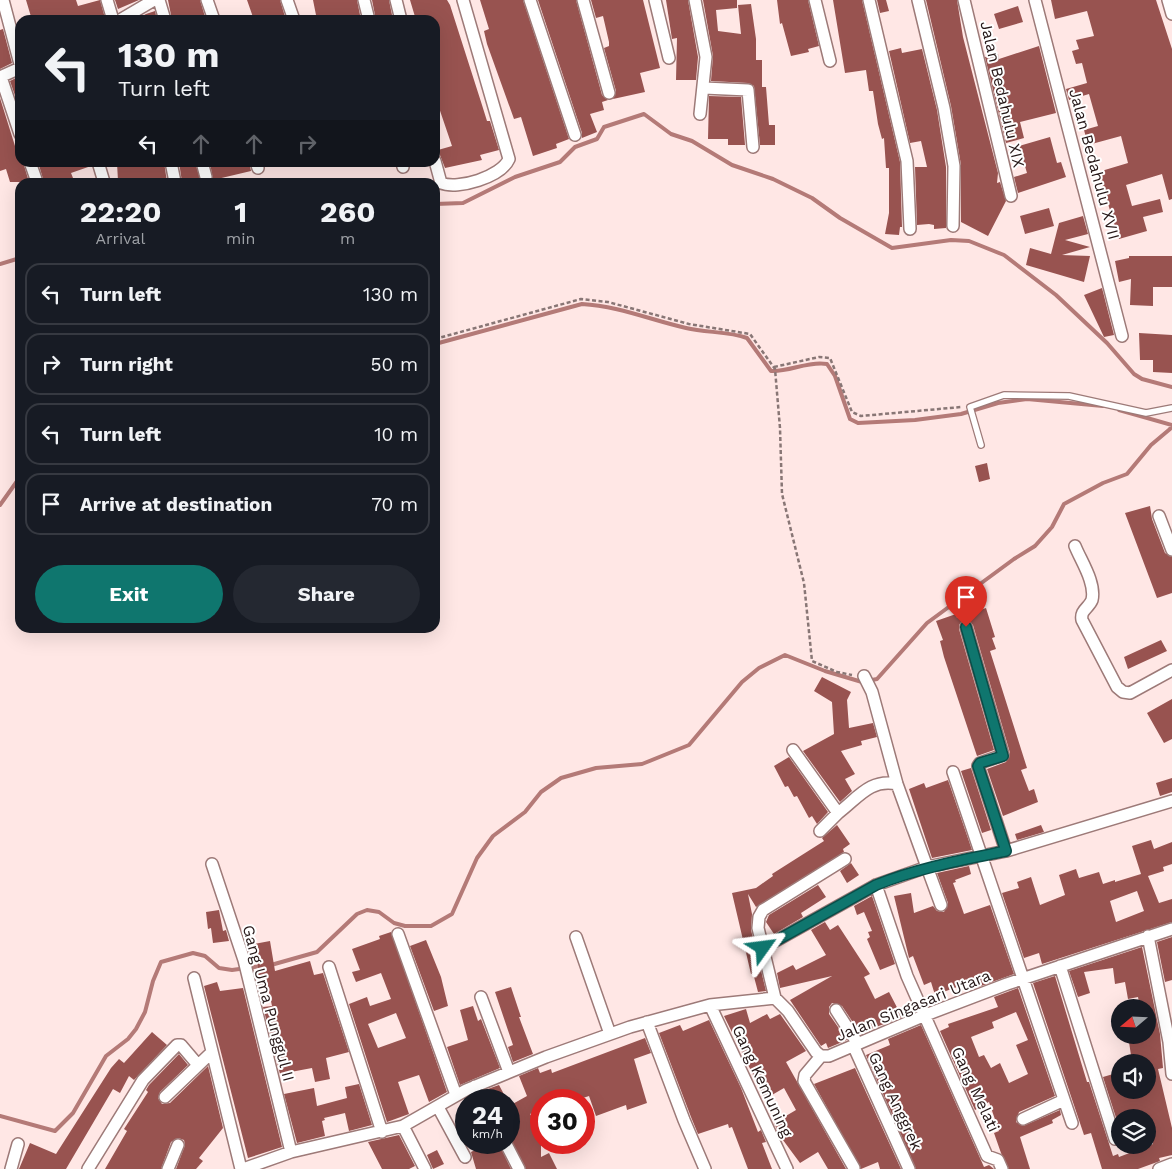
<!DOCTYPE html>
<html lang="en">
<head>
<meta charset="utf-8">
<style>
  :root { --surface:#171b24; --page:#242831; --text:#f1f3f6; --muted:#9ea1a6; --line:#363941; --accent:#0f766e }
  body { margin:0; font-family:"Work Sans",sans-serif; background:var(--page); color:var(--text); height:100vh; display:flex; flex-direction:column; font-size:19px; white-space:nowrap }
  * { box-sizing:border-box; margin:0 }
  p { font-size:16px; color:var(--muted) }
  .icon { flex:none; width:28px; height:28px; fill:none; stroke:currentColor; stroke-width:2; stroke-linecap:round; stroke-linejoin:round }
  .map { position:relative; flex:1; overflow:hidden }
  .sheet { position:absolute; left:15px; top:178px; width:425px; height:455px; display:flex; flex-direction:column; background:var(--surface); border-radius:15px; box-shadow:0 5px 20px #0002 }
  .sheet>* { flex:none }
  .banner { position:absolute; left:15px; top:15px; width:425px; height:152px; border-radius:15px; box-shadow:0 5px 20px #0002; background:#171b24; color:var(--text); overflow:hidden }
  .needle { width:32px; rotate:251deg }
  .buttons { position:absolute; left:1111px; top:999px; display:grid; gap:10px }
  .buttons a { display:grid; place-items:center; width:45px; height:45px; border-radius:50%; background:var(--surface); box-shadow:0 5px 20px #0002; font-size:25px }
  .speed { position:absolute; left:455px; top:1089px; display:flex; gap:10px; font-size:25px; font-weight:700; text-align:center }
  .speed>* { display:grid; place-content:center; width:65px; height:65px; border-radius:50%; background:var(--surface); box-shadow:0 5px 20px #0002; line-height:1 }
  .speed small { font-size:12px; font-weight:400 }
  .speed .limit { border:8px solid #d22; background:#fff; color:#111 }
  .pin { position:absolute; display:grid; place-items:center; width:42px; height:42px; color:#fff; margin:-51px -21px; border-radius:50% 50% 50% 0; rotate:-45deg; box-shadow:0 0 5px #0007 }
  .pin .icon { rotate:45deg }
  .me { position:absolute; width:55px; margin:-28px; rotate:59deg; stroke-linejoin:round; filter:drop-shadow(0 0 4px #0008) }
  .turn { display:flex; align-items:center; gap:18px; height:105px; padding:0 20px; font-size:22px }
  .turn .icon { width:65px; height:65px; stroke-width:2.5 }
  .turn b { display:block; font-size:35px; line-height:42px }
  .lanes { display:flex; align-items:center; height:48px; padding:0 20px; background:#0003; justify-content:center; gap:25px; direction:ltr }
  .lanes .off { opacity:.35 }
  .eta { display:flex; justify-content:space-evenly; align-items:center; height:85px; text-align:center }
  .eta b { font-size:30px; font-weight:700; line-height:35px }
  .action { display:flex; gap:10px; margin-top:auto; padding:10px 20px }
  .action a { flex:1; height:58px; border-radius:30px; background:var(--accent); color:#fff; font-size:20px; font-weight:700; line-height:58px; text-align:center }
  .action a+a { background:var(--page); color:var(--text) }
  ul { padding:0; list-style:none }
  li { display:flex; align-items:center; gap:15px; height:62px; margin:0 10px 8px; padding:0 10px; border:2px solid var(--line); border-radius:15px }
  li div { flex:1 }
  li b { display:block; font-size:19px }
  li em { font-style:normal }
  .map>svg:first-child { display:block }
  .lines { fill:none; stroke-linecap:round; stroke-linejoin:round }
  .stream { stroke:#b47a77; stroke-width:4 }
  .building { fill:#985350; fill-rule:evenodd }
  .service-casing { stroke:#9d7a78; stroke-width:8 }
  .minor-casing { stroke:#9d7a78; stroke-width:14 }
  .path { stroke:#887675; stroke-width:2.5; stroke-dasharray:4 2.5; stroke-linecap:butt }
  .service { stroke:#fff; stroke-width:5.5 }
  .minor { stroke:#fff; stroke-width:11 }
  .route-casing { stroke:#0a4d48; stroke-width:12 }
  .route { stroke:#0f766e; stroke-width:9 }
  .labels { text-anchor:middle; stroke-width:4; stroke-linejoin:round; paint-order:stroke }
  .street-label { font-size:16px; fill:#251717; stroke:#fff }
</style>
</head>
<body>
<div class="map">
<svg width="1172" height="1169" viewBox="0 0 1172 1169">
  <rect width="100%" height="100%" fill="#ffe7e5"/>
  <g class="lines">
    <!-- stream -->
    <path class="stream" d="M319 182 349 180 382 182
      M435 204 463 203 515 177 560 162 575 147 597 139 604 127 644 114 671 134 692 141 732 165 773 179 812 198 840 218 892 248 951 240 969 241 1004 255 1056 295 1107 343 1134 374 1142 379 1172 387
      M0 264 20 258
      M435 344 582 304C618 306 651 320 686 328 706 333 728 331 747 338L771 371C790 372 807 361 827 364L835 376 850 419 858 423 915 420 961 414 998 403 1027 399 1103 406
      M1119 410 1172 425
      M0 505 20 477
      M271 965 317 952 357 914 367 910 379 912 394 923 405 926H431L452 914 477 858 493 836 525 812 541 792 561 778 596 768 642 764 689 745 742 682 759 668 785 655 825 671 862 682 877 679 927 623 1014 559 1035 546 1052 527 1064 504 1103 483 1127 474 1151 445 1170 429 1172 425
      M0 1116 55 1131 73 1113 106 1056 128 1039 136 1029 145 1012 153 981 161 962 193 953 205 956 219 968 232 970 262 966"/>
  </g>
  <!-- building -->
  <path class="building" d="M26 0H76L78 6 100 0 105 18 97 20H32Z
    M115 0H139L118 9Z
    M168 0H200L206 20H172Z
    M247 0H280L286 20H254Z
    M313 0H357L361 20H317Z
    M372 0H389L393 20H376Z
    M410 0H447L450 5 482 105 487 121H490L499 150 480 155 482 160 445 168 438 150 452 146 435 96V20H416Z
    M480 0H523L569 139 556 144 557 148 533 156 521 117 514 119 487 44 484 31 489 29Z
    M538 0H576L602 95 608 100 602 102 604 110 590 114 597 132 582 138V133Z
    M591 0H643L660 68 640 73 645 92 613 99 616 91 604 48 609 46V42L603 16 596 18Z
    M666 0H688L698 57 696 80H676L677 38 672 39Z
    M703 0H737V8L716 10 718 31 741 34 738 5 751 4 756 39V60H762V87H766L769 125H775V145H760L754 86 748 83 711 81 713 56Z
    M777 0H808L819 46 808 49 809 52 791 56 782 23 780 24Z
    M833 0H862L900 162 902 227H900L899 235 885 234 889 213V168H886L884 138 882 139 878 124 873 91H869L866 70 845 73Z
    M877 0H886L889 11 880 13Z
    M926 0H957L963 37 998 173 997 183 1000 182 1006 201 988 236 961 222V165L951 106Z
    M1051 0H1156L1172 49V199L1169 200 1162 174 1126 185 1132 206 1160 199 1163 212 1143 217 1147 231 1119 239 1098 172 1128 163 1121 136 1088 145 1084 130 1098 126 1089 94 1069 100 1066 89 1087 83 1082 63 1076 64 1072 51 1079 49 1076 40 1094 36 1087 11 1055 19Z
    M1018 6 1023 22 999 29 994 14Z
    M155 11 157 20H135L146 14Z
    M3 29 12 63 0 69V30Z
    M1039 46 1056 113 1020 122 1024 138 1006 143 985 57 998 54 999 59Z
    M901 48 902 53 922 49 937 110 946 167V228L934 229V225L929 224 917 225 915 167H927L921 141 910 143 889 51Z
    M20 76V110L10 81Z
    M709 96 741 97 745 145H728V139H708Z
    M0 98 20 162H23L29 182H10L6 169 0 171Z
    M1050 137 1057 163 1061 162 1066 177 1018 193 1014 177 1027 173 1019 146Z
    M38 162H91V166L71 173 73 178 59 182H44Z
    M122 162H164L167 182 118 181 117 163Z
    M179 162H195L201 182H182Z
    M249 162 251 171 213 180 210 163Z
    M1049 208 1054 226 1025 234 1020 216Z
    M1083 216 1088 234 1065 240 1090 247 1062 255 1090 256 1084 282 1026 265 1030 248 1051 254 1059 223Z
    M1129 256H1172V287H1153V306L1130 305 1131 279 1119 282 1115 261 1129 258Z
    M1102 288 1114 335 1104 337 1084 295Z
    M1139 333 1172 335V373L1153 372V360H1140Z
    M987 463 990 479 979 482 975 466Z
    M1150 506 1152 519 1165 553 1172 557V593L1157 598 1125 513Z
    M986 608 995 637 992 638 996 649 990 651 1027 768 1021 770 1029 791 1034 789 1038 802 1003 816 987 769 1006 762 1010 753 973 625 968 620H963L959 625V629L994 750 977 756 944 657 940 641 943 640 936 621 956 614 957 618Z
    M1161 640 1167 651 1128 669 1124 657Z
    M822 677 851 692 847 700 849 728 873 723 877 737 861 741 862 745 841 751 855 774 845 779 852 791 840 802 803 751 834 734 832 702 814 691Z
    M1172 699V739L1164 743 1147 713Z
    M789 757 828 812 817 824 812 816 809 818 797 796 794 797 788 786 785 787 774 766Z
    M971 768 991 830 982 833 961 771Z
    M1172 778V792L1160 796 1156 783Z
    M948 780 972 850 932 858 909 789 924 783 926 788Z
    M837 825 850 844 843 849 844 852 756 907 748 894 752 914 751 930 766 991 758 992 753 973 751 974 732 893 756 888 773 876 772 874 824 841 822 838Z
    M1041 825 1044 832 1017 840 1015 834Z
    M1151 840 1154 849 1172 842V864L1163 867 1164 871 1148 876 1159 903 1172 899V922L1042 964 1039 953 1024 958 1002 893 1019 888 1017 882 1031 877 1040 905 1065 895 1059 875 1076 869 1079 878 1099 872 1103 884 1115 880V882L1141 874 1132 846ZM1137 891 1144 911 1116 922 1110 901Z
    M851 863 859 875 847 883 840 871Z
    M969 866 971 874 955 880 956 882 953 883 964 914 990 905 1014 974 973 989 971 982 935 995 931 982 924 985 913 956 909 958 894 896 911 893 914 913 933 906 937 911 944 912 948 903 937 873Z
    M818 885 826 897 801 913 803 917 774 934 766 922 769 915Z
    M872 896 895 964 880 970 867 939 870 937 868 932 872 931 864 912 857 915 854 906Z
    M219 910 223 931 226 930 229 941 213 943 211 928 208 929 206 912Z
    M825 922 830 930 838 925 870 974 864 977 875 999 889 992 902 1017 871 1029 869 1024 858 1030 842 1006 832 1003 829 1007V1014L847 1040 828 1048 826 1043 821 1046 790 1000 832 976 780 988 777 973 793 965 796 970 826 955 811 930Z
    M391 932 447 1092 429 1102 419 1075 398 1082 409 1114 387 1122 349 1004 367 997 370 1006 391 999 381 973 356 982 352 972 360 970 352 949 380 939 379 936ZM396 1013 406 1038 378 1048 368 1024Z
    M1172 937V980L1165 982 1157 942Z
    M426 940 441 977 448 1006 434 1011 410 946Z
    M270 941 275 971 310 961 314 975 323 973 349 1052 326 1058 330 1079 315 1082 312 1068 280 1074 263 1007 272 1006 268 987 259 988 255 973 259 972 254 944Z
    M1142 947 1160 1034 1163 1068 1158 1069 1172 1128V1155L1159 1158 1160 1161 1138 1169H1102L1091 1133 1084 1135 1033 983 1055 976 1087 1082H1089L1113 1156 1118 1154 1119 1157 1153 1144 1149 1118H1120L1118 1124 1103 1077 1120 1072V1090H1148V1062H1132L1129 1042 1142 1040 1141 1035H1148V1008H1140L1138 997 1128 999 1125 982 1115 984 1113 968 1084 972 1090 993 1078 997 1069 971Z
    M217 982 220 991 243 988 282 1147 248 1158 204 986Z
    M511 987 521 1017H519L533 1054 513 1062 508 1047 513 1045 495 992Z
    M1018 988 1055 1096 1019 1112 1016 1122 1023 1126 1060 1110 1061 1115 1052 1120 1053 1123 1020 1137 1030 1169H1009L1001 1153 994 1133 999 1131 989 1102 975 1110 940 1031 949 1027 948 1024 998 1007 994 997ZM1016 1012 1028 1040 1016 1045 1028 1074 1009 1083 1000 1063 991 1068 984 1055 979 1057 971 1037 994 1028 992 1022Z
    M473 1006 478 1021 481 1019 500 1068 460 1085 447 1047 468 1040 460 1010Z
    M746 1009 750 1023 767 1014 770 1019 780 1014 806 1051 786 1062 846 1169H828L818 1152 800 1163 780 1136 774 1123 796 1110 784 1088 765 1099 724 1016Z
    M709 1020 741 1088 758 1132 761 1130 766 1142 762 1143 772 1169H748L732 1127 729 1128 728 1124 698 1134 691 1117 659 1033 680 1025 683 1031Z
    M921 1025 984 1167 989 1165 994 1169H916L866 1055 890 1045 888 1039Z
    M152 1032 167 1045 134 1080 129 1076 120 1093 113 1089 66 1169H19L30 1143 56 1154 111 1068 119 1059 124 1063Z
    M645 1038 651 1053 634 1059 647 1103 627 1110 626 1105 596 1116 589 1096 577 1100H541V1109L530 1114 541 1132V1157L549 1153 557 1169H526L509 1136V1106L527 1096 519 1076 538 1068 540 1073 551 1069 552 1073Z
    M179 1054 188 1065 160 1092 158 1098 162 1104 170 1103 208 1066 223 1128 199 1158 203 1161 196 1169H176L185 1145 184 1140 178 1138 171 1142 161 1169H105L127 1131 124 1129 148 1092 146 1090 149 1085Z
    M855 1068 901 1169H880L878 1162 861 1169 814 1084Z
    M359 1084 372 1125 349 1131 345 1113 324 1118 325 1120 322 1121 325 1136 297 1143 284 1094 314 1088 317 1106 347 1098 345 1087Z
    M499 1085 507 1100H489L485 1090Z
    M399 1135 415 1166 409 1169H382L368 1142Z
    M491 1142H498L511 1169H476L471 1152Z
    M437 1150 444 1164 433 1169 427 1155Z"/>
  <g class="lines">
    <!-- service casing -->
    <g class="service-casing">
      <path id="service" d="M981 445 970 407 1004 395 1069 396 1146 413 1172 408"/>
    </g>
    <!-- minor casing -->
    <g class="minor-casing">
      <path id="minor" d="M3 0 20 64
        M107 0 113 20
        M159 0 165 20
        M207 0 214 20
        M287 0 294 20
        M364 0 369 20
        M396 0 401 20
        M530 0 575 135
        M583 0 609 93
        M655 0 669 58
        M695 0 706 57 700 114
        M815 0 830 61
        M869 0 907 161 910 229
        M918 0 944 108 954 166 953 226
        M964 0 1011 196
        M1035 0 1122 336
        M1168 0 1172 14
        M120 20 154 0
        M0 77 20 68
        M1 77 20 134
        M704 88 748 90 753 147
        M435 161 441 183C458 190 501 177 509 159L463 0
        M30 162 37 182
        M98 162 104 182
        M171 162 175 182
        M202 162 206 177
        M256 162 258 168
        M402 162 403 167
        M1159 516 1172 550
        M1075 546C1081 561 1096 583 1092 600 1089 608 1080 610 1082 620L1117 687 1123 692 1130 693 1172 670
        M966 627 1003 755 980 763 978 766 1006 851
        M864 676 872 692 897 784 927 867 1006 851 1172 801
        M793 750 838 813C857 799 870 778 897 784
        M953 772 1072 1123
        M820 831 838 813
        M212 864 244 960 291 1152
        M876 885 907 976 987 1156 998 1160 1002 1169
        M398 934 456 1095
        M1148 936 1169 1042 1172 1074
        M576 937 610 1034
        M763 948 876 885 927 867 941 905
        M1060 966 1115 1139
        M329 967 382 1132
        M194 978 241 1169
        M481 997 509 1072
        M775 998 758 928 759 917 763 910 845 859
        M710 1005 787 1169
        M836 1010 858 1044
        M647 1022 684 1120 705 1169
        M854 1047 909 1169
        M821 1056 805 1075 804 1081 854 1168
        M475 1086 482 1100
        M165 1097 212 1052
        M438 1107 465 1157
        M1023 1119 1064 1100
        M403 1126 425 1169
        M505 1142 519 1169
        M11 1169 18 1144
        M88 1169 143 1080 177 1045H181L198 1065
        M168 1169 178 1145
        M243 1169 291 1152 403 1126 466 1090 546 1057 630 1027 710 1005 775 998 788 1011 816 1052 821 1056H829L923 1016 1007 984 1172 929
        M1159 1169 1172 1164"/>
    </g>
    <!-- path -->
    <path class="path" d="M435 339 581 299 608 302 689 324 750 334 775 369 780 428 782 494 804 583 812 661 837 672 852 675
      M774 367 819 357 830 358 852 412 861 416 961 407"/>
    <!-- service -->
    <use href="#service" class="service"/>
    <!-- minor -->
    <use href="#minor" class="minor"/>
  </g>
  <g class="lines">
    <!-- route casing -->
    <g class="route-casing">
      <path id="route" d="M763 948 876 885C918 868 962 860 1006 851L978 766 980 763 1003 756 966 627"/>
    </g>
    <!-- route -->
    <use href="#route" class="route"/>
  </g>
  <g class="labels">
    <!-- street labels -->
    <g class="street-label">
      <text transform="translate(1003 94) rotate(77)" y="6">Jalan Bedahulu XIX</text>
      <text transform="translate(1095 164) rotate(75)" y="6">Jalan Bedahulu XVII</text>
      <text transform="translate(269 1003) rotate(75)" y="6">Gang Uma Punggul II</text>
      <text transform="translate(913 1005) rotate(-22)" y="6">Jalan Singasari Utara</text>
      <text transform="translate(763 1081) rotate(65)" y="6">Gang Kemuning</text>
      <text transform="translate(976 1089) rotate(65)" y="6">Gang Melati</text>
      <text transform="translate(896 1101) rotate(65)" y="6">Gang Anggrek</text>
    </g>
  </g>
</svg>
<div class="buttons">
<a><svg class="needle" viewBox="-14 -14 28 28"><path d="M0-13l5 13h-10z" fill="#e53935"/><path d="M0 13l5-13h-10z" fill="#9ea1a6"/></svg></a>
<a><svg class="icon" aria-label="sound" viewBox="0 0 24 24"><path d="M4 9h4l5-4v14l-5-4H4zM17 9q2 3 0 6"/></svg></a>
<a><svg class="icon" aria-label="layers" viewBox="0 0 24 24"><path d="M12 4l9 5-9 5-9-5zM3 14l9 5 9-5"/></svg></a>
</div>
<div class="speed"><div>24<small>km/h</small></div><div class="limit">30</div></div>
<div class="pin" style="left:966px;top:627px;background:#d93025"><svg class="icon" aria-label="arrive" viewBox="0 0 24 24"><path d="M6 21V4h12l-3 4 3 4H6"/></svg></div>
<svg class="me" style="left:763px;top:948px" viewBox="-20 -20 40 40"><path d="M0-17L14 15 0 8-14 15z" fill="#0f766e" stroke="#fff" stroke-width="4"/></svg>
<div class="banner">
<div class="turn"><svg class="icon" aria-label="left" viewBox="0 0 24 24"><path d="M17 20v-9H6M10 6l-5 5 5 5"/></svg><div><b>130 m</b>Turn left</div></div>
<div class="lanes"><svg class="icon" aria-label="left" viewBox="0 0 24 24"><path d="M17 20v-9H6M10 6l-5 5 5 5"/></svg><svg class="icon off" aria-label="ahead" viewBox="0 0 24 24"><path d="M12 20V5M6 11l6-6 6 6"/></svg><svg class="icon off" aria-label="ahead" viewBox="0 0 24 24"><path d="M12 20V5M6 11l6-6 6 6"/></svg><svg class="icon off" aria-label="right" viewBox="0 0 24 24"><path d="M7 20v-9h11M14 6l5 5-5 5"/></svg></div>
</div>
<section class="sheet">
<div class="eta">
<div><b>22:20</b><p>Arrival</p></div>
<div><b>1</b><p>min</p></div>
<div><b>260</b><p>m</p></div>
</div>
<ul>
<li><svg class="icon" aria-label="left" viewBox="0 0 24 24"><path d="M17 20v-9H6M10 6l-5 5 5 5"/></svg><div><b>Turn left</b></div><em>130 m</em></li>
<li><svg class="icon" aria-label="right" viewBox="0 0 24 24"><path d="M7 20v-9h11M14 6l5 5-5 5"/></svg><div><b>Turn right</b></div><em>50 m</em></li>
<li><svg class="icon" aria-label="left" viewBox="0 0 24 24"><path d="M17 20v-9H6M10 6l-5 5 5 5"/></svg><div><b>Turn left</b></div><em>10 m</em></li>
<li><svg class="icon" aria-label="arrive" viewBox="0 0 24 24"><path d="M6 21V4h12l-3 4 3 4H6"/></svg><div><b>Arrive at destination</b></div><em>70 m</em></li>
</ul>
<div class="action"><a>Exit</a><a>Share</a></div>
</section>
</div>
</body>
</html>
